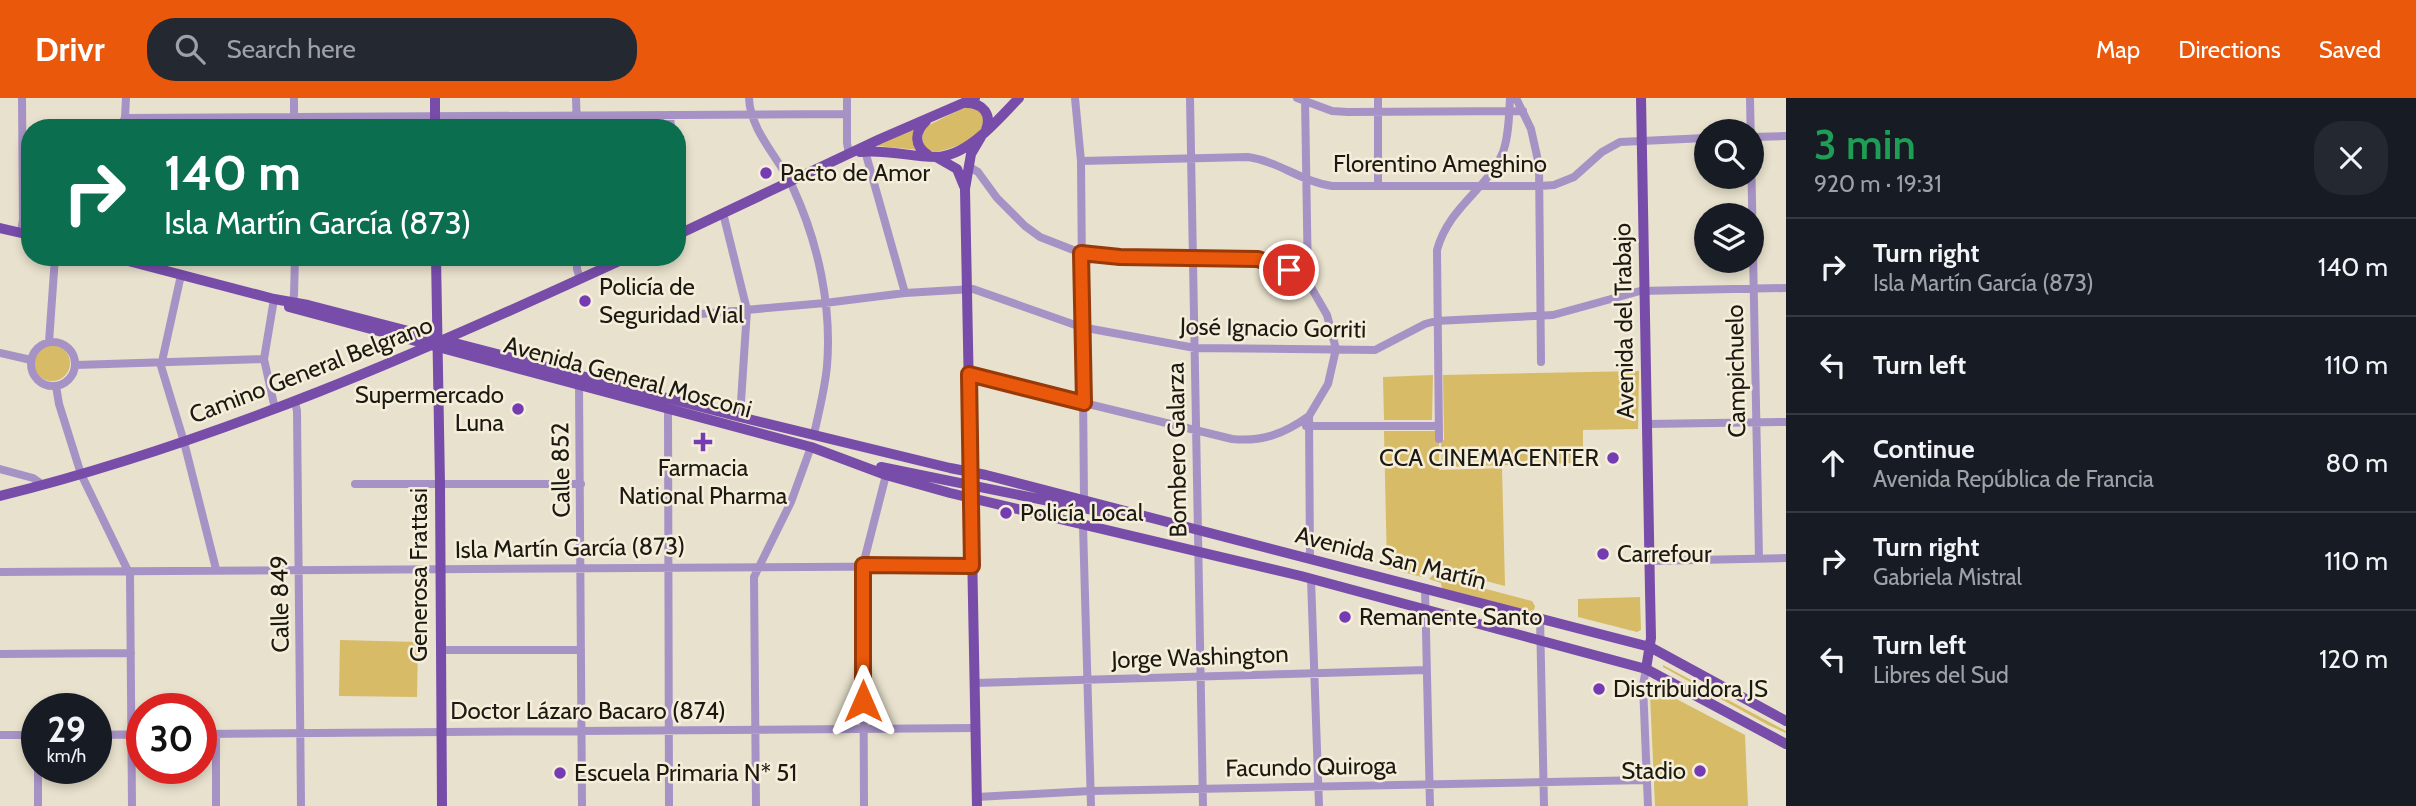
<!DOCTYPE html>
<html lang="en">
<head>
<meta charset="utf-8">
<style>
  :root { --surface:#171b24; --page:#242831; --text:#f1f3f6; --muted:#9ea1a6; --line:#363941; --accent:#ea580c }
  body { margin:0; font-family:Cabin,sans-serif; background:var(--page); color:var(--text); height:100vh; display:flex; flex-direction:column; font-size:26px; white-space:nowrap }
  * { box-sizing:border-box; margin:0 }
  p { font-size:23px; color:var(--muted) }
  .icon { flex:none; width:38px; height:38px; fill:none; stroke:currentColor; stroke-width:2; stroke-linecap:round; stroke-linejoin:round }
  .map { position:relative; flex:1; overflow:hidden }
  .side { display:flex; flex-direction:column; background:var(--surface); width:630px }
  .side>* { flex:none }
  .top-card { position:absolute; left:21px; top:21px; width:665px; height:147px; border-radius:28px; box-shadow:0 4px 10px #0003; background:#0b6e4f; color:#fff; overflow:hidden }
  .buttons { position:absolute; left:1694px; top:21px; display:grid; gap:14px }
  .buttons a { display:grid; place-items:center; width:70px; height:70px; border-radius:50%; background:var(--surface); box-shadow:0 4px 10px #0003; font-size:35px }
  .speed { position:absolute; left:21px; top:595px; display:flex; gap:14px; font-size:35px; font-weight:700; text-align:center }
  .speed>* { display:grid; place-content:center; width:91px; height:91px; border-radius:50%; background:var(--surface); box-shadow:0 4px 10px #0003; line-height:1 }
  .speed small { font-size:18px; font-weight:400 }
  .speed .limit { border:10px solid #d22; background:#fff; color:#111 }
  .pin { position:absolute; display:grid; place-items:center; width:60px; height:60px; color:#fff; margin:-30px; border:4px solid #fff; border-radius:50%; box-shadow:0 2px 7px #0007 }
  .me { position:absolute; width:77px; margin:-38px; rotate:0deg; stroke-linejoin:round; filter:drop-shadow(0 0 5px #0008) }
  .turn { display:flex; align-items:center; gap:24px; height:147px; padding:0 28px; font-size:32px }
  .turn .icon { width:91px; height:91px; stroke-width:2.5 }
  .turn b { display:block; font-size:49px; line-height:60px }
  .round { display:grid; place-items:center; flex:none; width:74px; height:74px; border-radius:28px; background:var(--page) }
  .head { display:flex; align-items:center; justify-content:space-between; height:119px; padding:0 28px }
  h1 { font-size:42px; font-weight:600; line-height:52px; color:#1e9e55 }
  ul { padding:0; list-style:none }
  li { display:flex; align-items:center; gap:21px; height:98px; padding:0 28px; border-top:2px solid var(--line) }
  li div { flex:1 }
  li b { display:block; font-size:26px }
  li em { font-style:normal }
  header { display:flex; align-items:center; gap:42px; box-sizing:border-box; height:98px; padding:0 35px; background:var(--accent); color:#fff }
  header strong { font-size:33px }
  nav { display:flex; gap:38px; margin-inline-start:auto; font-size:24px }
  .search { width:490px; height:63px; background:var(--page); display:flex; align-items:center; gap:18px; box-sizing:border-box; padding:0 24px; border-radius:28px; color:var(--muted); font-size:26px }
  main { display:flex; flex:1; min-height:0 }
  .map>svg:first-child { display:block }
  .green { fill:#d8bb67 }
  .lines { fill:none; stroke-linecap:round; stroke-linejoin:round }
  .minor { stroke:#a792c5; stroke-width:8 }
  .major { stroke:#774da9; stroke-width:10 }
  .route-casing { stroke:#983908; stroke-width:18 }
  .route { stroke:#ea580c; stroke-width:12 }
  .poi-dot { fill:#753bb2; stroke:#f5eeda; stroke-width:2.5 }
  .labels { text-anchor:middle; stroke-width:5; stroke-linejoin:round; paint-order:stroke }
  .street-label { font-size:24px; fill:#1c1912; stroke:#f5eeda }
  .poi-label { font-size:24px; fill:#1c1912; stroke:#f5eeda; text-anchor:start }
</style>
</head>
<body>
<header>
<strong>Drivr</strong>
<div class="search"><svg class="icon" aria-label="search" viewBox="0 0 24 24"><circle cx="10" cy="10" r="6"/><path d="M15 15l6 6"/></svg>Search here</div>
<nav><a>Map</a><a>Directions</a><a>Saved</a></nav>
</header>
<main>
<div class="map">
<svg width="1786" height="708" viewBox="0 0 1786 708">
  <rect width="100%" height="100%" fill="#e8e1cd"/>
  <!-- green -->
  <path class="green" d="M967 8 980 12 986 25C972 45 953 51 930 55L922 48 923 33 925 29Z
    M915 30 919 52 878 48V46Z
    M34 265a18 18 0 1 1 36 0a18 18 0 1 1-36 0Z
    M1639 273 1638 331 1583 332V356L1574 357V365L1442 369 1441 343 1444 342 1443 277Z
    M1433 277 1432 322H1384L1383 279Z
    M1384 333H1436L1439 342V372L1502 370 1505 488 1436 470 1425 473 1422 479 1387 470Z
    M1433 477 1532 503 1535 508 1534 512 1527 513 1442 491 1441 485 1429 481Z
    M1640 499 1641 532 1637 534 1578 519V501Z
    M340 542 418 544 417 599 339 598Z
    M1663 567 1786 633V635L1768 627 1663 569Z
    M1665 595 1745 637 1748 708H1655L1650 596Z"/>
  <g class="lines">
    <!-- minor -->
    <path class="minor" d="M294 0V30
      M576 0 577 30
      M749 0C750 33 780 61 793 90 818 144 832 208 827 268 825 290 819 314 814 336
      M847 0V45L849 56
      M1075 0 1081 63 1084 402
      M1190 0 1203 708
      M1297 0 1332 13 1348 14 1523 13
      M1305 0 1308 184 1327 217 1336 251 1328 286 1309 318 1310 461
      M1516 0 1531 31 1539 67 1541 264
      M1750 0 1759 460
      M670 17 671 30
      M125 20 847 16
      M119 30 125 20 126 0
      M1752 39 1786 38
      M865 53 905 195
      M1081 63 1248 59C1278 63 1302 84 1332 88H1540L1554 87 1574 79 1602 54 1620 44 1706 40
      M968 68 978 74 997 100 1025 128 1040 139 1081 155 1120 159 1258 161 1280 167 1308 184
      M1378 88V0
      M723 115 747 212 740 319
      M21 135 23 121 22 0
      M577 159V171L580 181
      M181 177 161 268 184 344 216 471
      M274 201 264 261 275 311
      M292 207 294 197 295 159
      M700 216 825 205 905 195 973 191 1081 229 1195 250 1375 252 1425 226 1436 223 1553 217 1640 193 1786 190
      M31 266a22 22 0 1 1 44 0a22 22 0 1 1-44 0Z
      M49 244 55 159
      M0 255 31 262
      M76 267 264 261
      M969 277 1232 341C1262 344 1284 336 1309 318
      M579 287 582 708
      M56 288 59 306 81 376 130 477 132 708
      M295 304 297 313 301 708
      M668 310 669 708
      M1647 326 1786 324
      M1306 328H1439
      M1439 341 1437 152C1449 108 1487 92 1503 54 1509 37 1509 17 1510 0
      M0 371 33 380 43 387
      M355 386H581
      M1083 427 1091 708
      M1650 463 1786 460
      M0 474 972 468
      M1311 481 1319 708
      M1425 490 1430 708
      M1540 519 1544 708
      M441 552H581
      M0 556 131 555
      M1646 571 1643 587 1648 708
      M975 585 1427 572
      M201 636 974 630
      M216 636V708
      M0 637H37
      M96 637 142 636
      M38 670V708
      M977 699 1090 693 1647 682
      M756 708 754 479 791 404 811 349
      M864 708 863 467 886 377"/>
    <!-- major -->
    <path class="major" d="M1641 0 1650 492 1651 540 1646 571
      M966 5C983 5 992 16 986 32
      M926 23C914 34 914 48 928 57
      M435 30V0
      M860 54C886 51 910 59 936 59 969 58 998 21 1019 0
      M936 59 957 71 964 88
      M0 130 30 137
      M677 137 880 41 975 0
      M113 159 274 201 308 207 740 319 950 370 986 377 1650 549 1786 623
      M436 159 440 386 442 708
      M289 209 811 349 886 377 950 395 1301 478 1646 571 1786 646
      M881 369 1108 415
      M0 398C218 344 424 253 628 159
      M977 708 965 91 971 56 981 39"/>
  </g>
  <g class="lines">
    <!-- route casing -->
    <g class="route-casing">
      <path id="route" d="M863 603V467L972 468 969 276 1084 305 1081 155 1120 159 1258 161 1289 172"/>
    </g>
    <!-- route -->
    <use href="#route" class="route"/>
  </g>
  <!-- markers -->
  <g class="poi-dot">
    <circle cx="766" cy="75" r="7"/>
    <circle cx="585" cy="203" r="7"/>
    <circle cx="518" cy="311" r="7"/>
    <path d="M699.5 333.5h7v7h7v7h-7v7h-7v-7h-7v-7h7z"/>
    <circle cx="1613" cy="360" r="7"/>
    <circle cx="1006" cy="415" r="7"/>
    <circle cx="1603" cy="456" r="7"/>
    <circle cx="1345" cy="519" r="7"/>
    <circle cx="1599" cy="591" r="7"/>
    <circle cx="1700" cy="673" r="7"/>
    <circle cx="560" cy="675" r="7"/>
  </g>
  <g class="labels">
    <!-- street labels -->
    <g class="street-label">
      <text x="1440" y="74">Florentino Ameghino</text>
      <text transform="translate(1624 223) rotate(-91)" y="8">Avenida del Trabajo</text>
      <text transform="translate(1273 230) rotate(1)" y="8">José Ignacio Gorriti</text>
      <text transform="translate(311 272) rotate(-21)" y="8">Camino General Belgrano</text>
      <text transform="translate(1736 273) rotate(-91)" y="8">Campichuelo</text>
      <text transform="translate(628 279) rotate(15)" y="8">Avenida General Mosconi</text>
      <text transform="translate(1177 352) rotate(-91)" y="8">Bombero Galarza</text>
      <text transform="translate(561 372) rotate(-91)" y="8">Calle 852</text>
      <text transform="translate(570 450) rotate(-1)" y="8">Isla Martín García (873)</text>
      <text transform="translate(1391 460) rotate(14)" y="8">Avenida San Martín</text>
      <text transform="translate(419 477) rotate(-90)" y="8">Generosa Frattasi</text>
      <text transform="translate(280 506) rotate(-91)" y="8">Calle 849</text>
      <text transform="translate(1200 559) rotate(-2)" y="8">Jorge Washington</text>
      <text x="588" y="621">Doctor Lázaro Bacaro (874)</text>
      <text transform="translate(1311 669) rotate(-1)" y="8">Facundo Quiroga</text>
    </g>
    <!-- poi labels -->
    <g class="poi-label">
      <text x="780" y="83">Pacto de Amor</text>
      <text x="599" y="197">Policía de<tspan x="599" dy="28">Seguridad Vial</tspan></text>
      <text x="504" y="305" text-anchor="end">Supermercado<tspan x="504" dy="28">Luna</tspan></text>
      <text x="1599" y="368" text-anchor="end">CCA CINEMACENTER</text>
      <text x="703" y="378" text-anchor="middle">Farmacia<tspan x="703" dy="28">National Pharma</tspan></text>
      <text x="1020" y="423">Policía Local</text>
      <text x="1617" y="464">Carrefour</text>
      <text x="1359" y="527">Remanente Santo</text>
      <text x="1613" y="599">Distribuidora JS</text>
      <text x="1686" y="681" text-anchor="end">Stadio</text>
      <text x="574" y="683">Escuela Primaria N* 51</text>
    </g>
  </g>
</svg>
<div class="buttons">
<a><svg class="icon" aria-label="search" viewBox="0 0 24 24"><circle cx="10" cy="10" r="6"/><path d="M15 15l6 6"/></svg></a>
<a><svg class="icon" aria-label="layers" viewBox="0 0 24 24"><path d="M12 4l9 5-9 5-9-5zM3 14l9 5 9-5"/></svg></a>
</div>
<div class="speed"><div>29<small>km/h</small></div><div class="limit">30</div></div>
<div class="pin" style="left:1289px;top:172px;background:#d93025"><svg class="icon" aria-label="arrive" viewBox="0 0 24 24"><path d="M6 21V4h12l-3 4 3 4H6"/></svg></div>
<svg class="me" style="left:863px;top:603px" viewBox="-20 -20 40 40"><path d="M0-17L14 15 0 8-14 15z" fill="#ea580c" stroke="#fff" stroke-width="4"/></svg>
<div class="top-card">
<div class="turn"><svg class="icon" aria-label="right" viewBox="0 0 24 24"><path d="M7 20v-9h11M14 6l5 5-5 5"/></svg><div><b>140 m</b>Isla Martín García (873)</div></div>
</div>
</div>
<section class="side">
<div class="head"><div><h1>3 min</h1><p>920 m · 19:31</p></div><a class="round"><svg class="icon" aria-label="close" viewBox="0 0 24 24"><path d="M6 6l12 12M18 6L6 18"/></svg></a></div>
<ul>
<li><svg class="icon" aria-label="right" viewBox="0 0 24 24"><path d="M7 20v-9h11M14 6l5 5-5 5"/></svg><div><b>Turn right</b><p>Isla Martín García (873)</p></div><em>140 m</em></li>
<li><svg class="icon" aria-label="left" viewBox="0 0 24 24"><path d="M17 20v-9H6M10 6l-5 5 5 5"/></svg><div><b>Turn left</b></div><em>110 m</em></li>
<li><svg class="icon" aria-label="ahead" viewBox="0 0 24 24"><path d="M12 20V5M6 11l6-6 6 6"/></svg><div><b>Continue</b><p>Avenida República de Francia</p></div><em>80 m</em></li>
<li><svg class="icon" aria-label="right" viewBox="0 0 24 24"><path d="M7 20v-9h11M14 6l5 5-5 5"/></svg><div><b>Turn right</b><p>Gabriela Mistral</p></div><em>110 m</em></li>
<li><svg class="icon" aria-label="left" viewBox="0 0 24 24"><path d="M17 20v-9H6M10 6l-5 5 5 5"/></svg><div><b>Turn left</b><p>Libres del Sud</p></div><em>120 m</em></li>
</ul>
</section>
</main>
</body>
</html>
